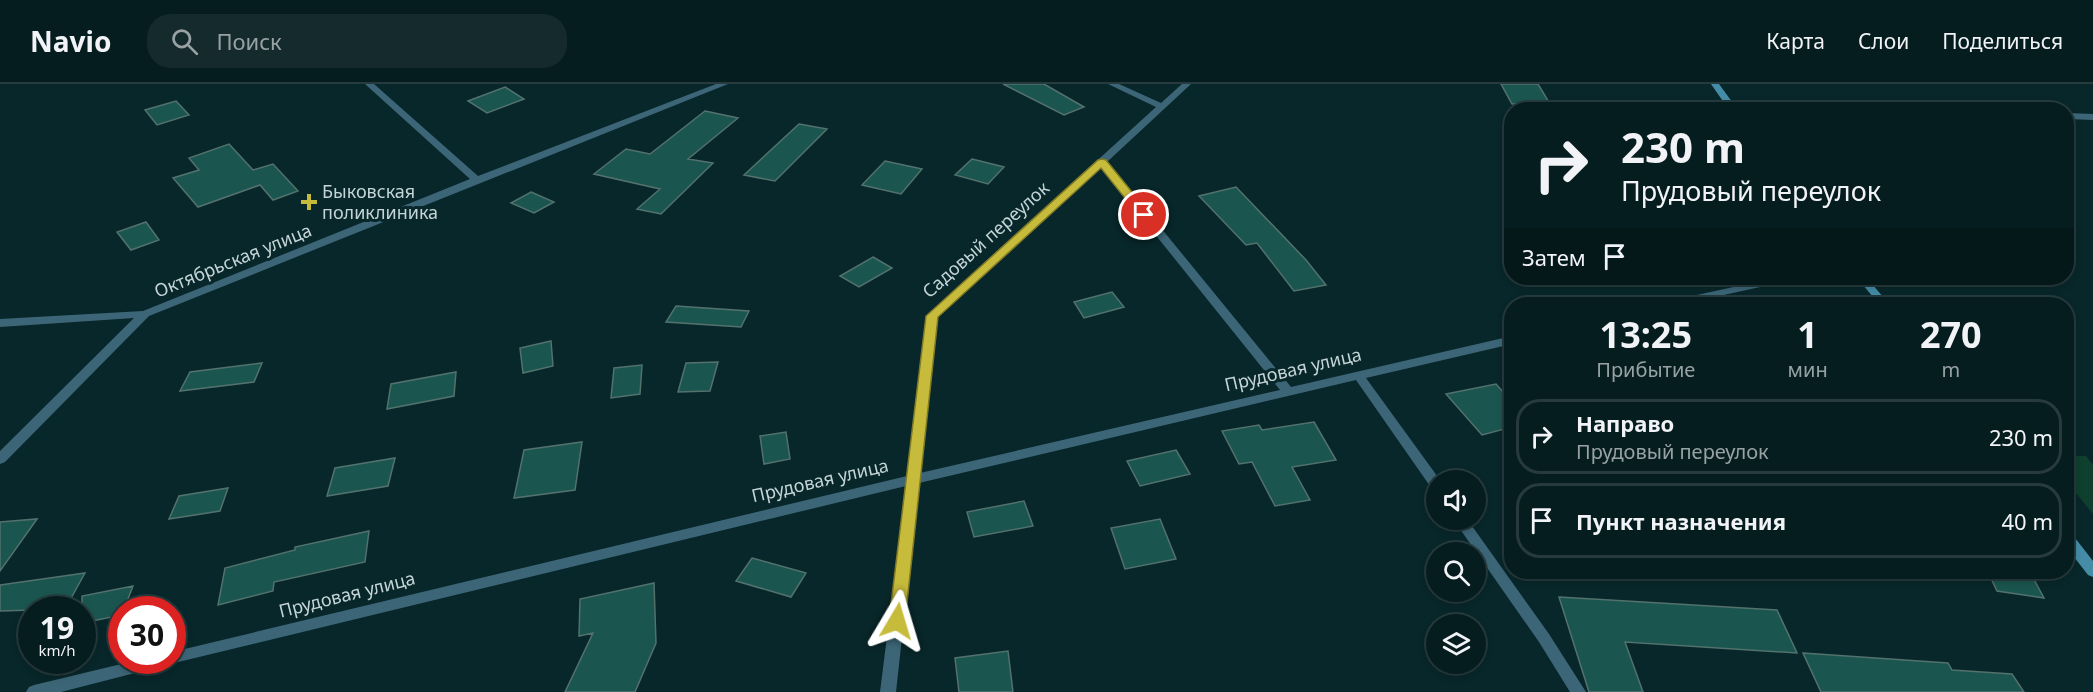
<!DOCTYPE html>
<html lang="ru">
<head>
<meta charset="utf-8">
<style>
  :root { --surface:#061d20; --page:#142a2d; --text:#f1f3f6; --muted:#98a2a5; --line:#273b3e }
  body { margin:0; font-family:"Noto Sans",sans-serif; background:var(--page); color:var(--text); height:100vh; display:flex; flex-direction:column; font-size:22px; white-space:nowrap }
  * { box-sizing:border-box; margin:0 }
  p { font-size:20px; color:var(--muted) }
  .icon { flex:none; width:33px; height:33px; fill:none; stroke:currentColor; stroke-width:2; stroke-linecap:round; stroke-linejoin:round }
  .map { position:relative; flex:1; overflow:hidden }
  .side { position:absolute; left:1504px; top:213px; width:570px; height:282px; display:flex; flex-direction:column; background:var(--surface); border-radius:24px; box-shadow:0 3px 9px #0003,0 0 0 2px var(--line) }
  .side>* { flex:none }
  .hud { position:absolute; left:1504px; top:18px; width:570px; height:183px; border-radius:24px; box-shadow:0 3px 9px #0003,0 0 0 2px var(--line); background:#061d20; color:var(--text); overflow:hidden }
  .tools { position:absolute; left:1426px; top:386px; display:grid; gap:12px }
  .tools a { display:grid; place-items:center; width:60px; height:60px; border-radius:50%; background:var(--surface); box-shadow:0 3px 9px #0003,0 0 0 2px var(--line); font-size:30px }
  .speed { position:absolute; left:18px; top:512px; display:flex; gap:12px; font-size:30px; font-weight:700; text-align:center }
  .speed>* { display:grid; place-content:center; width:78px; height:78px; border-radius:50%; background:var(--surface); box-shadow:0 3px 9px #0003,0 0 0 2px var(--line); line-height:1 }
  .speed small { font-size:15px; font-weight:400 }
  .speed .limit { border:9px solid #d22; background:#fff; color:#111 }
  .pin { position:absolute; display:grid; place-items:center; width:51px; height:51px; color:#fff; margin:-26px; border:3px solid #fff; border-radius:50%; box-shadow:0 2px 6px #0007 }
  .me { position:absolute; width:66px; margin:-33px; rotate:7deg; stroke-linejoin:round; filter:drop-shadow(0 0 4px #0008) }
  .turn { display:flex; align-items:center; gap:21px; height:126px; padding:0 18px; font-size:27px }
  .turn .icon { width:78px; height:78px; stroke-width:2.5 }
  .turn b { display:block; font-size:42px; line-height:51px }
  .then { display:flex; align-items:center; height:57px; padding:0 18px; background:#0003; gap:12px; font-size:22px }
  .eta { display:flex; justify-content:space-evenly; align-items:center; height:102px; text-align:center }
  .eta b { font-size:36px; font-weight:700; line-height:42px }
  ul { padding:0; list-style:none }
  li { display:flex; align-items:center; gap:18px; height:75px; margin:0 12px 9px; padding:0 6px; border:3px solid var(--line); border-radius:24px }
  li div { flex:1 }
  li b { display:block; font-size:22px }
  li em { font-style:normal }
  header { display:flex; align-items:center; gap:36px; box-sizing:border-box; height:84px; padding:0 30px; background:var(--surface); border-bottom:2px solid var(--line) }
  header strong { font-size:28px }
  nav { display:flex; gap:33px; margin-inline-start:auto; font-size:21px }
  .search { width:420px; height:54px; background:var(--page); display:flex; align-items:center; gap:15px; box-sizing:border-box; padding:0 21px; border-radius:24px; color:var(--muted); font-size:22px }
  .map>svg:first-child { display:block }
  .green { fill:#0f3f2e }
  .building { fill:#1b554f; stroke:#53716d; stroke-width:1.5 }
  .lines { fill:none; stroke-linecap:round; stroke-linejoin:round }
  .minor { fill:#3c6677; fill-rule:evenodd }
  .secondary { fill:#458ca7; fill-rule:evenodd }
  .route { fill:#c7bb3b; stroke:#817a26; stroke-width:1.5 }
  .poi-dot { fill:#c7bb3b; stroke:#08272a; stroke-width:2 }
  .labels { text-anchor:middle; stroke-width:6; stroke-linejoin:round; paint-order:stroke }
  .poi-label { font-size:18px; fill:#c5d5d7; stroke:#08272a; text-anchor:start }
  .street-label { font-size:18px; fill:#c5d5d7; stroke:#08272a }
</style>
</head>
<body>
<header>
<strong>Navio</strong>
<div class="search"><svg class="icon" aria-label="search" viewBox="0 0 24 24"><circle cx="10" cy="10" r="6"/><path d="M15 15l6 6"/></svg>Поиск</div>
<nav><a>Карта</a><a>Слои</a><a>Поделиться</a></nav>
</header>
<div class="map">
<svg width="2093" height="608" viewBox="0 0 2093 608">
  <rect width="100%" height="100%" fill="#08272a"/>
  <!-- green -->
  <path class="green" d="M2067 372H2086L2093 381V430L2067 398Z"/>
  <!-- building -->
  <path class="building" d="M1003 0H1044L1084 23 1064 31Z
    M1501 0H1538L1550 20H1512Z
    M505 3 524 15 487 29 468 17Z
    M176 17 189 31 157 41 145 26Z
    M705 27 738 34 688 75 713 79 661 130 637 125 660 105 594 90 626 65 650 70Z
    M799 40 827 45 775 97 744 91Z
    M229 60 253 86 273 80 298 107 273 116 260 101 198 123 173 94 199 86 189 74Z
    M972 75 1004 83 988 100 955 91Z
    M885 77 922 85 901 110 862 101Z
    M1236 103 1306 176 1326 201 1294 207 1257 159 1246 161 1199 112Z
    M531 108 554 118 534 129 511 119Z
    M146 138 159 156 131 166 117 148Z
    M873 173 892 184 859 203 840 192Z
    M1112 208 1124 223 1084 234 1074 218Z
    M676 222 749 227 741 243 666 238Z
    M551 257 553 282 523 289 520 264Z
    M718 278 710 307 678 308 686 279Z
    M262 279 254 298 180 307 190 288Z
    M642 281 640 310 611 314 614 284Z
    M456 288 454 312 387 325 391 300Z
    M1496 300 1512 318V343L1482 351 1446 310Z
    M1314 338 1336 376 1292 383 1310 416 1275 422 1252 378 1239 380 1222 347 1259 341 1262 346Z
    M786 348 790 375 764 380 760 352Z
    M582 358 575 406 514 414 524 366Z
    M1176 366 1190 390 1140 402 1127 377Z
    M395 374 388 402 327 412 335 384Z
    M228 404 220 427 169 435 179 412Z
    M1024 417 1033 442 974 453 967 428Z
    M37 435 0 487V438Z
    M1160 435 1176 475 1125 485 1111 444Z
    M369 447 365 478 274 498 273 507 218 521 225 484 295 466V463Z
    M752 474 806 489 791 513 736 497Z
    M1988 488H2030L2044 514 1997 507Z
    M85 489 65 525 0 527V501Z
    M654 499 656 559 635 608H565L593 549 579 552 580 515Z
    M133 502 124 525H122V531L82 539V512Z
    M1559 513 1777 526 1797 569 1625 558 1643 608H1589Z
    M1008 567 1013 608H959L955 574Z
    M1803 569 1948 579 1952 586 2012 590 2024 608H1821Z"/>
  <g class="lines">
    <!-- minor -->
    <path class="minor" d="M365 0H374L478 92 716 0H728L149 232 5 378 0 380V367L134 234 0 243V235L143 227 470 95Z
      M1108 0H1119L1161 19 1182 0H1191L1107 78 1291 303 1512 252V260L1366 294 1440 396H1437V407L1432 405 1356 296 919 399 896 608H880L906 402 170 580 61 608H26L29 603 34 601 138 576H172V568L907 392 926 232 1156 23ZM1101 83 1280 306 920 389 937 233Z
      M1730 17 1875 23 1879 26H1800L1727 22V18Z
      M2067 29 2093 30V36L2067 35Z
      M1775 194H1793L1788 197 1682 220H1663L1669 217Z
      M1453 435H1467L1549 550 1586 608H1570L1539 558Z"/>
    <!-- secondary -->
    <path class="secondary" d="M1711 0H1719L1738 26H1729Z
      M1857 194H1867L1889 220H1879Z
      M2067 449 2072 450 2093 477V493L2088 491 2067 464Z"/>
  </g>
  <!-- route -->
  <path class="route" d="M1102 75 1106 76 1149 129V133H1140L1101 84 938 233 905 537 903 542 897 544 891 542 889 537 926 232 1098 76Z"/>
  <!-- markers -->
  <path class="poi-dot" d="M306 109h6v6h6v6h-6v6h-6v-6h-6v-6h6z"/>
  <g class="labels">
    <!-- poi labels -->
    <g class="poi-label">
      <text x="322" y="114">Быковская<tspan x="322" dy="21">поликлиника</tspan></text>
    </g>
    <!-- street labels -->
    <g class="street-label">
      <text transform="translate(986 156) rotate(-42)" y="6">Садовый переулок</text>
      <text transform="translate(233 177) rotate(-22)" y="6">Октябрьская улица</text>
      <text transform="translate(1293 286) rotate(-13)" y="6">Прудовая улица</text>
      <text transform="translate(820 397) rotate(-13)" y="6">Прудовая улица</text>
      <text transform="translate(347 511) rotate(-14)" y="6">Прудовая улица</text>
    </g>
  </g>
</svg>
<div class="tools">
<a><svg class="icon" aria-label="sound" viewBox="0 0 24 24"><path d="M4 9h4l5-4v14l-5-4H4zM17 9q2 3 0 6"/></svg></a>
<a><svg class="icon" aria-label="search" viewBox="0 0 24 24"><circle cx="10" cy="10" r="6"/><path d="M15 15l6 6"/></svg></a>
<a><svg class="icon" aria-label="layers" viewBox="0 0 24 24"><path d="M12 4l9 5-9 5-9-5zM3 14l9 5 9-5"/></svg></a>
</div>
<div class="speed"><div>19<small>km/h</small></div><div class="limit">30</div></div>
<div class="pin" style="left:1144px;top:131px;background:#d93025"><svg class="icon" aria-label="arrive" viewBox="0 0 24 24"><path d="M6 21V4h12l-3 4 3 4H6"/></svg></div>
<svg class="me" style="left:897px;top:537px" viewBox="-20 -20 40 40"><path d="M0-17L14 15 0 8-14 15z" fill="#c7bb3b" stroke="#fff" stroke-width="4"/></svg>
<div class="hud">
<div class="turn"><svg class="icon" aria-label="right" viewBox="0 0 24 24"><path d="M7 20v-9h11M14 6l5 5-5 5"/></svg><div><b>230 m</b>Прудовый переулок</div></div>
<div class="then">Затем<svg class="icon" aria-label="arrive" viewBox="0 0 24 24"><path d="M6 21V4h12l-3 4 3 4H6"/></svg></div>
</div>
<section class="side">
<div class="eta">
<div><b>13:25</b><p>Прибытие</p></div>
<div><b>1</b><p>мин</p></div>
<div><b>270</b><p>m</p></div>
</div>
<ul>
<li><svg class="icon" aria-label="right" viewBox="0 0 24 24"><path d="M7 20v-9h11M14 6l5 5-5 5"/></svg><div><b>Направо</b><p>Прудовый переулок</p></div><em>230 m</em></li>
<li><svg class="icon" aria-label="arrive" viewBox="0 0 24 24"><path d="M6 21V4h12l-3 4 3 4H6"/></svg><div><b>Пункт назначения</b></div><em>40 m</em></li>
</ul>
</section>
</div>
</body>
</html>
